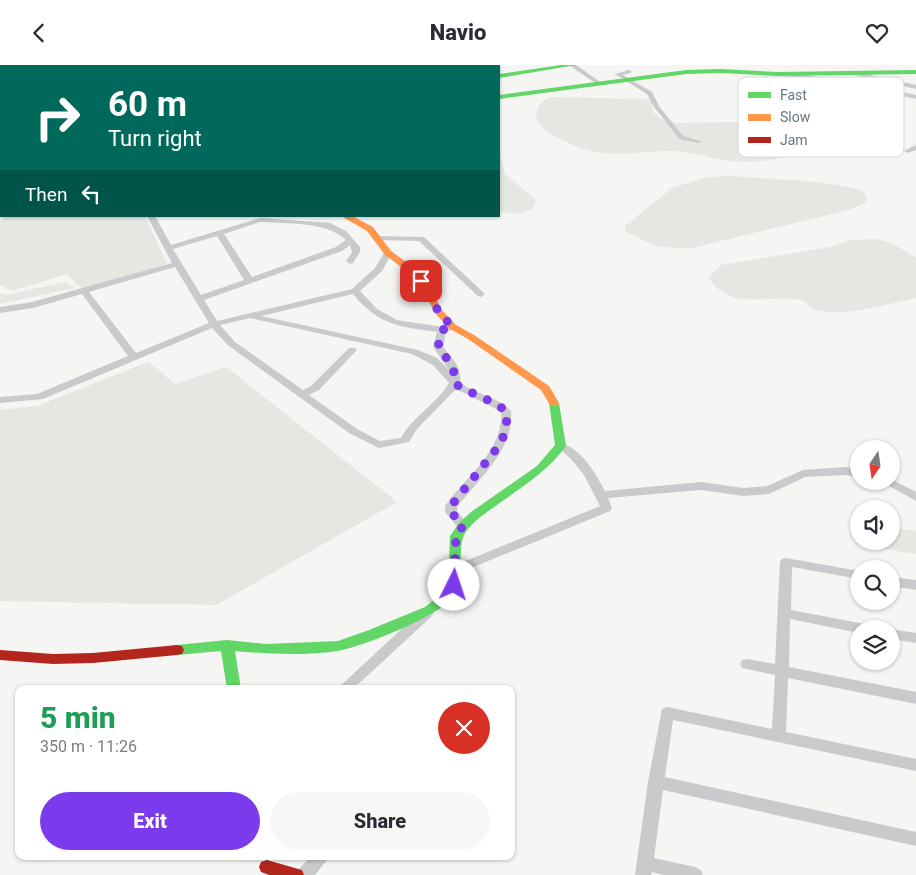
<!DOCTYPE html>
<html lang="en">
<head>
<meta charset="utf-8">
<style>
  :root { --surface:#fff; --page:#f7f7f7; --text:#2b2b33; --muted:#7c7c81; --accent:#7c3aed }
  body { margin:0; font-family:Roboto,sans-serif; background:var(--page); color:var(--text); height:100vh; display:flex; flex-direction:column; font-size:19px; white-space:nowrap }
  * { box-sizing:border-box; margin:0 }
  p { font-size:16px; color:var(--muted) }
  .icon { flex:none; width:28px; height:28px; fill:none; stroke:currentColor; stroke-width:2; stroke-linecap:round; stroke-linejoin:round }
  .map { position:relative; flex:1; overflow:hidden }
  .panel { position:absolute; left:15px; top:620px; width:500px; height:175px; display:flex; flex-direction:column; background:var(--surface); border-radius:10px; box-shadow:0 1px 4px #0004 }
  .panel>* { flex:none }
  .top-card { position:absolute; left:0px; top:0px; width:500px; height:152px; box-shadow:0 1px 4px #0004; background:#00695c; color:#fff; overflow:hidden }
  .needle { width:32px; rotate:193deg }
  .tools { position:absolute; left:850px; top:375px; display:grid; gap:10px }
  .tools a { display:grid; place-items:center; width:50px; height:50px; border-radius:50%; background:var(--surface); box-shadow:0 1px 4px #0004; font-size:25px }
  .pin { position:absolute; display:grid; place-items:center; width:42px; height:42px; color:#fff; margin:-21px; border-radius:10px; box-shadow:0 2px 8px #0006 }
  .me { position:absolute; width:55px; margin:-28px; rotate:4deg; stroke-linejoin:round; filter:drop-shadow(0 0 4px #0008) }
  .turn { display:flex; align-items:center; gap:18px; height:105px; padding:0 25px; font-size:22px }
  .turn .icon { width:65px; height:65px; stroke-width:2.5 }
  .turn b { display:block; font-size:35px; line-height:42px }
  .then { display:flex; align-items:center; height:48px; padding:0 25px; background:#0003; gap:10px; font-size:19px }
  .round { display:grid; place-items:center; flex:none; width:52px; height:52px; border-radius:26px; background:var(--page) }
  .headline { display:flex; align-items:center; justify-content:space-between; height:85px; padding:0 25px }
  h1 { font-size:30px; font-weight:800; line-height:38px; color:#1e9e55 }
  .action { display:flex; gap:10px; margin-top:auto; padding:10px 25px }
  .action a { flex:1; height:58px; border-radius:30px; background:var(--accent); color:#fff; font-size:20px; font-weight:800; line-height:58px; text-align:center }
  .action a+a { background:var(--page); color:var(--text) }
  header { display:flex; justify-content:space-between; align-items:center; height:65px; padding:0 25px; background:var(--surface); font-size:22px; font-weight:800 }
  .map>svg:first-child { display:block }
  .green { fill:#e4e7e2 }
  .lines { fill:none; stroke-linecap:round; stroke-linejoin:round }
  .street { fill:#c9cacb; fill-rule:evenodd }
  .fast { fill:#63d668; fill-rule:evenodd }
  .slow { fill:#ff974d; fill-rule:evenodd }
  .jam { fill:#b3261e; fill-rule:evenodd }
  .route { stroke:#7c3aed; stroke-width:9; stroke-dasharray:0 16.2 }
  .key { fill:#fff; stroke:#d2d6d9; stroke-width:1 }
  .key-label { font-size:14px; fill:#687680 }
</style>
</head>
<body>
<header><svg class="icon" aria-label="back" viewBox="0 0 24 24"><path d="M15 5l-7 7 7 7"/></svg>Navio<svg class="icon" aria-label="heart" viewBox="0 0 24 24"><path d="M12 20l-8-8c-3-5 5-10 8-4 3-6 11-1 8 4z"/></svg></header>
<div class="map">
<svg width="916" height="810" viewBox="0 0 916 810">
  <rect width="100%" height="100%" fill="#f5f5f4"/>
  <!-- green -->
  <path class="green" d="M551 32 645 34 651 35 653 47 661 54 679 58C715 58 778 53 809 66L811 74 805 85C779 96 751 99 723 95 707 92 691 87 675 86 646 85 616 93 588 85 577 82 559 74 549 68 532 58 532 39 551 32Z
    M499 85 505 109 536 135 532 144 521 149 499 147Z
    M732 111C775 115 820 114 862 125L865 129 867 137 849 145 692 183 658 182 626 167 625 161 672 123 707 112Z
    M5 151H145L167 199 83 225 67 209 12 226 0 220V157Z
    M876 174 892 178 916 193V233C892 238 868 245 844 247 836 248 820 247 813 244 808 241 807 236 801 235 771 229 727 247 709 212L721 200 830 182 851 175Z
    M66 217 75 223 0 239V228L5 230Z
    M148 297 175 319 226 302 397 437 216 540 0 536V345L37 341Z
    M891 463 916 466V489L854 479 860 476H891Z"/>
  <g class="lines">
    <!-- street -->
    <path class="street" d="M269 0H275V1H269Z
      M569 0H576L603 19 598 20Z
      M629 5 631 6V8L623 10 652 27 659 41 682 70 686 72 700 76V78L682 75 678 72 654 42 647 29 615 9Z
      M852 6 916 20V24L850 9V7Z
      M785 8 847 15 916 30V34L847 19 783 11V9Z
      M0 28H1V32H0Z
      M0 51H1V55H0Z
      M916 80V85L908 88 904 86Z
      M147 151H155L171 180 260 153 330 158 346 166 360 182V187L353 198 350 199 346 196 352 187 350 180 342 186 204 235 217 256 352 224 375 203 385 186H391L392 188 382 206 360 226 377 244 397 255 442 262 452 261V265L446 267 443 282C451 292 463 303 460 317 475 330 498 331 511 346 515 383 478 415 457 442V446L469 461 467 464H459L445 447V441C465 412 504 386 501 347L498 345 456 324 417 364 409 377 379 383 349 368 229 281 212 263 43 334 0 338V332L37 329 128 291 82 229 33 243 0 248V242L32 237 172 198ZM260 157C287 159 326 156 346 175L336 182 252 212 224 169ZM217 171 244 215 201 230 173 184ZM175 202 209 258 136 288 89 227ZM353 229C378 260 400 262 437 267L433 282 449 305 437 293 418 285 261 251ZM250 253 412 289 433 300 449 318C437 339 413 351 401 373L380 376 357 364 309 330 319 325 355 287 357 285 355 283H349L311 321 303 325 235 277 220 260Z
      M375 171 424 172 485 229 481 232 478 231 419 176 378 175 374 173Z
      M561 378C581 383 596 409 605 426L701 417 743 423 767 421 803 405 845 402 859 404V412L845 410 805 412 769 429 743 431 701 425 608 433 612 443 610 446 459 508H451L449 505 451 502 600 441 584 410 571 394 556 381Z
      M891 414 916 427V436L880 416H891Z
      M786 493 859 506V514L792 502 791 545 865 559 870 561 872 564H859V568L790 554 789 602 916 627V639L788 613 786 667 916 694V706L673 655 665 712 916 767V781L663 725 654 793 695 802 701 805 703 810H663L652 807 651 810H635L648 717 662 644 667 642 772 664 775 610 742 603 740 599 742 595 747 594 775 599 780 497 782 494Z
      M891 512 916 515V525L891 521Z
      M427 543 432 545 434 548 432 551 353 624H337L422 545Z
      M891 564 916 568V578L891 574Z
      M311 791H330L315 810H296L298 805Z"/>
    <!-- fast -->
    <path class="fast" d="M561 0H576L499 13V9Z
      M721 4 778 7 916 5V9L778 11 721 8 686 9 499 34V30L686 5Z
      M0 80H1V84H0Z
      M554 335 559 338 566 381C548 406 522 422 497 440 487 447 476 454 468 464 454 479 467 510 456 529 445 549 360 583 337 586 306 591 266 589 235 586L241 624H227L221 586 177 590 172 589 170 585 172 581 177 580 227 575 266 579 338 576 369 565 425 542 445 526 448 520 450 471 459 458 471 447 537 401 555 380 549 338Z"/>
    <!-- slow -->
    <path class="slow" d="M341 151H352L373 162 391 186 417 205 432 224 441 244 456 260 474 270 549 321 559 338 558 340H550L541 325 468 274 450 264 434 247 424 225 411 209 385 190 367 166Z"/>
    <!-- jam -->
    <path class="jam" d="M0 62H1V66H0Z
      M177 580 182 581 184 585 182 589 177 590 93 598 53 599 0 595V585L53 589 93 588Z
      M267 795 302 805 304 810H269L261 807 259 802 261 797Z"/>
  </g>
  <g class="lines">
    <!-- route -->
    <path class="route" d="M421 216 428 224 437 244 452 262 442 265 438 282C446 293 457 303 454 318 470 329 491 334 506 346 508 359 505 371 498 382L451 441V447L463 461 456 471 454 520"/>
  </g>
  <!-- legend -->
  <rect x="738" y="12" width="166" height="80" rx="8" class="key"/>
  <rect x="748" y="27" width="23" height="6" fill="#63d668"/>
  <rect x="748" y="49" width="23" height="7" fill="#ff974d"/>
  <rect x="748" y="72" width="23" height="6" fill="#b3261e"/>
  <g class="key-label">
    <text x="780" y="35">Fast</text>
    <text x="780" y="57">Slow</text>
    <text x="780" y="80">Jam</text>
  </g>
</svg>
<div class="tools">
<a><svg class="needle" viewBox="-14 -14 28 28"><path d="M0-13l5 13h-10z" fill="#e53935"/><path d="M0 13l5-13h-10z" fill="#7c7c81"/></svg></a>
<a><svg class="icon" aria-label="sound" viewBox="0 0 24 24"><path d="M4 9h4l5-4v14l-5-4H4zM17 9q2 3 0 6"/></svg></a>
<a><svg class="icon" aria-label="search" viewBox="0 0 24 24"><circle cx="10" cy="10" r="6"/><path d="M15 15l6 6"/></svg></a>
<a><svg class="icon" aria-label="layers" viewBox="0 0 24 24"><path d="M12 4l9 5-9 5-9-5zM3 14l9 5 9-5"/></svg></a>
</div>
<div class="pin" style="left:421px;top:216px;background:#d93025"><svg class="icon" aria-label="arrive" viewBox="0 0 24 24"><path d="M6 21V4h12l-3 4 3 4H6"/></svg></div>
<svg class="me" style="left:454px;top:520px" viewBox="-20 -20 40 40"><circle r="19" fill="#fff"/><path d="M0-13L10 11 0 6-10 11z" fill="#7c3aed"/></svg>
<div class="top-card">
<div class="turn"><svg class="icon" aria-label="right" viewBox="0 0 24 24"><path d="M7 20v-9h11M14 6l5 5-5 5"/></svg><div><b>60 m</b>Turn right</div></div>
<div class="then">Then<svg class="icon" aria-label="left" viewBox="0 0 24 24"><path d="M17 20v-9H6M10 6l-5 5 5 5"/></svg></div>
</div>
<section class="panel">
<div class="headline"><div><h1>5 min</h1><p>350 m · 11:26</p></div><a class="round" style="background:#d93025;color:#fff"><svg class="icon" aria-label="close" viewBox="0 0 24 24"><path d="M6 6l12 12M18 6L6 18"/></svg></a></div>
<div class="action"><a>Exit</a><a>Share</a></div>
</section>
</div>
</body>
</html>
